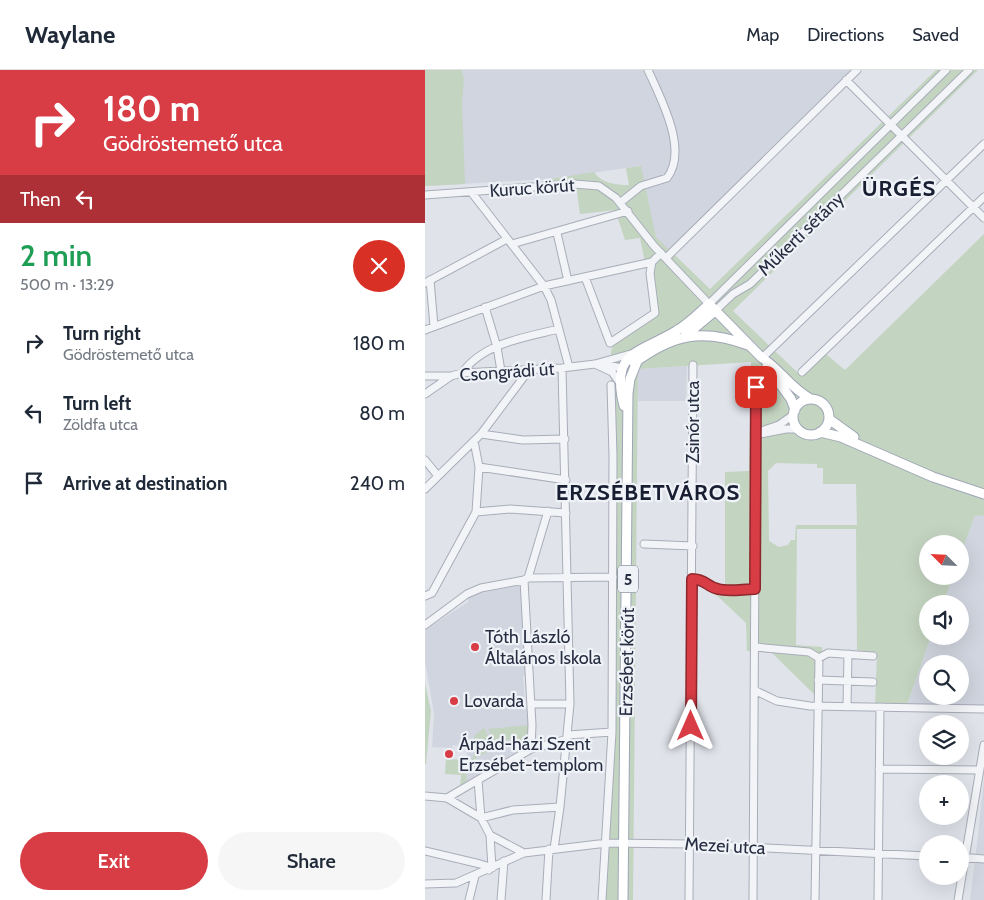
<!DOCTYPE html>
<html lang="en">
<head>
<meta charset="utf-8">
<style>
  :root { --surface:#fff; --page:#f6f6f7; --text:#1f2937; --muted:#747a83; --line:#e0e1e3; --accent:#d83c44 }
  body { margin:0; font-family:Cabin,sans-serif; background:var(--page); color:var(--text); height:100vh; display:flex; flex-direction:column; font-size:19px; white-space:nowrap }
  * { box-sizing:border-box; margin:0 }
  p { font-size:16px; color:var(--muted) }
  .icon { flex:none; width:28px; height:28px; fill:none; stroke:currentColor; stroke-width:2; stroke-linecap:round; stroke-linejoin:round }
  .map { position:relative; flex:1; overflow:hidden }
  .drawer { display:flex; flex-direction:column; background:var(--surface); width:425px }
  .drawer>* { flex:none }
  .hud { background:#d83c44; color:#fff; overflow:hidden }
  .needle { width:32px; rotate:294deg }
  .buttons { position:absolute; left:494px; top:465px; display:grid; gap:10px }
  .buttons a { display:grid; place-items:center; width:50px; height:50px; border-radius:50%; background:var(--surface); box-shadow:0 5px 20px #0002; font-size:25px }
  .pin { position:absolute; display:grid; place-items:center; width:42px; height:42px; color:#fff; margin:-21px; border-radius:10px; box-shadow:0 2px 8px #0006 }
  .me { position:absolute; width:55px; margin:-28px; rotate:0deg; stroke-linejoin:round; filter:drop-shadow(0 0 4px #0008) }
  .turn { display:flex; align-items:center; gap:18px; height:105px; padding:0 20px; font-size:22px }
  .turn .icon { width:65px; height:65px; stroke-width:2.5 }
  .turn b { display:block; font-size:35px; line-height:42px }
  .then { display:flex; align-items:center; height:48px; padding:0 20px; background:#0003; gap:10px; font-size:19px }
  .round { display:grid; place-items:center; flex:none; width:52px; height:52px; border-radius:26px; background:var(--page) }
  .summary { display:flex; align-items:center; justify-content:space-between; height:85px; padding:0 20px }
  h1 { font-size:30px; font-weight:600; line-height:38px; color:#1e9e55 }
  .button { display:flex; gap:10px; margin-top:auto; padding:10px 20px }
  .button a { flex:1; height:58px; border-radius:30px; background:var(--accent); color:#fff; font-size:20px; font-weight:600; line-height:58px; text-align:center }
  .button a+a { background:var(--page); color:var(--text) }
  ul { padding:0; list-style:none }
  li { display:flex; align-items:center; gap:15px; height:70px; padding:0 20px }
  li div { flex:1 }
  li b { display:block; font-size:19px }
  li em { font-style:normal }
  header { display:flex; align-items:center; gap:30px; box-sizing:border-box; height:70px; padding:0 25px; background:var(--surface); border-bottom:1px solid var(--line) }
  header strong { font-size:24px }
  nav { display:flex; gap:28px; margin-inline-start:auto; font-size:18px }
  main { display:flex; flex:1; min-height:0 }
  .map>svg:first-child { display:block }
  .built { fill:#d1d5df; fill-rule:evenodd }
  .green { fill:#c3d4c0; fill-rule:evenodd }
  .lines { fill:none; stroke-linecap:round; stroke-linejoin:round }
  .minor-casing { stroke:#a8adb8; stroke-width:9 }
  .major-casing { stroke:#9ea5b6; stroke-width:11 }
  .minor { stroke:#f3f4f8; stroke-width:7 }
  .major { stroke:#fff; stroke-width:9 }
  .route-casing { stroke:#8c272c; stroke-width:12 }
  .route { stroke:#d83c44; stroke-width:9 }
  .poi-dot { fill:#d83c44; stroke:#eff2f7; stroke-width:2 }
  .labels { text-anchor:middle; stroke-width:4.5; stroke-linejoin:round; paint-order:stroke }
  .shield { fill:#eff2f7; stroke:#636978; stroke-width:1 }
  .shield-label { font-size:16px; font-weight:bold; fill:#272e42 }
  .street-label { font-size:18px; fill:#272e42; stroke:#eff2f7 }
  .poi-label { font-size:18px; fill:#272e42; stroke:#eff2f7; text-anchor:start }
  .district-label { font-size:22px; font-weight:bold; letter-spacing:1px; fill:#191f33; stroke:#eff2f7 }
</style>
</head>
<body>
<header>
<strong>Waylane</strong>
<nav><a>Map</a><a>Directions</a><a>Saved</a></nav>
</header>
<main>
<section class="drawer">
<div class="hud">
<div class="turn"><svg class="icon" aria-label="right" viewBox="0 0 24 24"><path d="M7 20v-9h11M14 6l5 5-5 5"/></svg><div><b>180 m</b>Gödröstemető utca</div></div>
<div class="then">Then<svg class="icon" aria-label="left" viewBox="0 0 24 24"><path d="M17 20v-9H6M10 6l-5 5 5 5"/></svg></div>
</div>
<div class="summary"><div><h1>2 min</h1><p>500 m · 13:29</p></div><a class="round" style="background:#d93025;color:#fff"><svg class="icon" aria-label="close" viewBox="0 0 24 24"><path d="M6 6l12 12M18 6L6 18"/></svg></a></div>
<ul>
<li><svg class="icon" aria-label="right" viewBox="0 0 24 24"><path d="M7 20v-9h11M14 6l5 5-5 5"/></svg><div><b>Turn right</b><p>Gödröstemető utca</p></div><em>180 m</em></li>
<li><svg class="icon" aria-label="left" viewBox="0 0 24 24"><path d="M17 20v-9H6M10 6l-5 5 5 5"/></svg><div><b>Turn left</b><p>Zöldfa utca</p></div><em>80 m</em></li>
<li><svg class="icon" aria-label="arrive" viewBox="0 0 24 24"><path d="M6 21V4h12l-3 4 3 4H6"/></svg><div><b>Arrive at destination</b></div><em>240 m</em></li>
</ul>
<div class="button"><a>Exit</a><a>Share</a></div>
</section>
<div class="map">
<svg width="559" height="830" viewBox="0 0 559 830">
  <rect width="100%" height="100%" fill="#e0e3ea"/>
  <!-- built -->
  <path class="built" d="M0 0H432L243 180 231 167 215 96 125 109 0 116Z
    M262 296 261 331H213V299Z
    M550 444 559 446V639L482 635 506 566H535V534H518L528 506H535V486ZM502 594H535V626H502Z
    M96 515 101 605 98 606 100 635H104V675L42 713V679H36L35 676 28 675 27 678 7 677 9 644 0 591V560L43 532V528L50 524Z
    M559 709V830H545L552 774Z"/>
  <!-- green -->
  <path class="green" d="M0 0H36L39 8 37 33 40 114 0 116Z
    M511 0H553L308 241 372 302 395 279 420 300 559 164V446L550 445 535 486V474H502V506H528L518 534H502V566H506L482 635 450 636 452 583 432 580 431 459H372L371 575 397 577 398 633 347 583 322 581 321 553 286 520 287 514H300V402L324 401 326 292 213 299 208 830H173L185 680 186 282 188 275 224 252 230 242 215 168 200 170 190 140 155 144 152 122 125 109 169 102C176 113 191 115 204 115L201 98 216 96 231 167 285 219ZM351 393 392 394V398H398V414H431L432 455H371L370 470H366L363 475 354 477 344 471 343 401Z
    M0 613 6 641 1 694H0Z
    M105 655 104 675 92 682 84 669 72 676 63 659Z
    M59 658 69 678 46 691 49 684V666Z
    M21 689 41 690 42 713 35 718 36 705 20 704Z"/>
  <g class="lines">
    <!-- minor casing -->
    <g class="minor-casing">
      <path id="minor" d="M421 10 559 148
        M47 123 119 216 126 230 144 297
        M0 125 149 114 174 116 191 128 229 176 284 234 521 0
        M196 132 216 116 242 108C264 80 235 27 223 0
        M132 163 143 211
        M87 174 203 141
        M241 188 432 0
        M160 207 185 273 230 243 225 203 227 192
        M5 210 9 256
        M0 213 82 169
        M60 237 72 277 76 301
        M291 240 308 224 325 214 544 0
        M0 260 119 216 227 192 236 183
        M337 288 559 74
        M170 294 187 302 195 313
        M178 294 196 298
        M377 302 559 127
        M37 303C58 273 101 267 134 259
        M0 306H23
        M0 324 26 306 37 303 137 298 170 294 209 283
        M339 360 354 355 368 345
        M56 364 98 370 140 369
        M330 365 361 359H373
        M0 390 13 406
        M54 397 141 410
        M0 419 56 364 104 300
        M51 442 85 439 141 443
        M219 474 268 476
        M103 508 123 441
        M267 509C281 509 282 517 293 519 304 522 318 519 330 519
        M99 510 107 655 106 679
        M0 526 7 523 51 442 54 397 49 371
        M0 555 42 524 56 518 99 510 103 508 188 507
        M330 577 384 582 394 588 390 830
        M394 588 403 583 448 586
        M393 610 448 612
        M329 620 352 631 385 636 559 639
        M106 634H145
        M422 637 423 584
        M143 665 187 662
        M454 699 555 700
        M53 710 56 748 65 765 67 798
        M0 726 22 728 56 748
        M22 728 106 679 143 669
        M56 748 88 740 135 737
        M65 765 99 783
        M129 779 135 737 145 634 137 298
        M0 781 55 794 62 796 64 800
        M535 787 559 789
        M0 814 31 813 99 783 182 773 265 774 502 786
        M44 830 50 806
        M76 830 79 791
        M121 830 124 779
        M177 830 187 662 188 386 186 315
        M264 830 268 295
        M328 830 331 301
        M453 830 455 637
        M533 830 559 675"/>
    </g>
    <!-- major casing -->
    <g class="major-casing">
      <path id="major" d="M260 266 291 240
        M209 293C248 264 278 258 323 275
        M342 296 366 329 370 340
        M368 347a18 18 0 1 1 36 0a18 18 0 1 1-36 0Z
        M199 336C185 281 213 284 251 261 264 254 274 243 284 234L337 288C355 299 366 319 386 329
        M404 349 429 367
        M395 362 416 367 508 407 559 424
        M198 830 203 323 205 309 213 289"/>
    </g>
    <!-- minor -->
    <use href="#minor" class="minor"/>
    <!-- major -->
    <use href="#major" class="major"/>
  </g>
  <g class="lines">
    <!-- route casing -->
    <g class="route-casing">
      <path id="route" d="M266 656 267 509C281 509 282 517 293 519 304 522 318 519 330 519L331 317"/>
    </g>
    <!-- route -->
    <use href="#route" class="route"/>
  </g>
  <!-- markers -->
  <g class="poi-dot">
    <circle cx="50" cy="577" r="5"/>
    <circle cx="29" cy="631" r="5"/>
    <circle cx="24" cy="684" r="5"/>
  </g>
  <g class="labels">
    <!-- shield labels -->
    <rect class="shield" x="193" y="495.5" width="20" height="27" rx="4"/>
    <g class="shield-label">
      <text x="203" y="515">5</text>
    </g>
    <!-- street labels -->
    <g class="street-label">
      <text transform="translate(107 118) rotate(-4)" y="6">Kuruc körút</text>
      <text transform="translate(376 164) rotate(-44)" y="6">Műkerti sétány</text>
      <text transform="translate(82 302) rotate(-4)" y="6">Csongrádi út</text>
      <text transform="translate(268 352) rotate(-90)" y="6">Zsinór utca</text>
      <text transform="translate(202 592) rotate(-89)" y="6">Erzsébet körút</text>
      <text transform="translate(300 776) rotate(3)" y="6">Mezei utca</text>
    </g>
    <!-- poi labels -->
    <g class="poi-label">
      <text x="60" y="573">Tóth László<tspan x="60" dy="21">Általános Iskola</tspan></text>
      <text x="39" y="637">Lovarda</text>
      <text x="34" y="680">Árpád-házi Szent<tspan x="34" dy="21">Erzsébet-templom</tspan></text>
    </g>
    <!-- district labels -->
    <g class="district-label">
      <text x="474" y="126">ÜRGÉS</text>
      <text x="223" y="430">ERZSÉBETVÁROS</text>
    </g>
  </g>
</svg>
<div class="buttons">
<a><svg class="needle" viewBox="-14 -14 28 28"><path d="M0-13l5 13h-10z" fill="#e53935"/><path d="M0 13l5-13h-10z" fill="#747a83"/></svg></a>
<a><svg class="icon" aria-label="sound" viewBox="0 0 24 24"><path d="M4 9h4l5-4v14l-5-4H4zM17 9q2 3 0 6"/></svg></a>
<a><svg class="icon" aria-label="search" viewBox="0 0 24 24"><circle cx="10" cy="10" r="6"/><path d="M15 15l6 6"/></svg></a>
<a><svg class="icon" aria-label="layers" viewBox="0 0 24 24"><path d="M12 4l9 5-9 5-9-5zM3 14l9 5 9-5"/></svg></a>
<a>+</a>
<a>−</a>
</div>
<div class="pin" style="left:331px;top:317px;background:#d93025"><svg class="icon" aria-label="arrive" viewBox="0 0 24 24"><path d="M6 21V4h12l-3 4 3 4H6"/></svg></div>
<svg class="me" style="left:266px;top:656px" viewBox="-20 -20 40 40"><path d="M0-17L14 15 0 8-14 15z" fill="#d83c44" stroke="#fff" stroke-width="4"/></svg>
</div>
</main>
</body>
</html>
